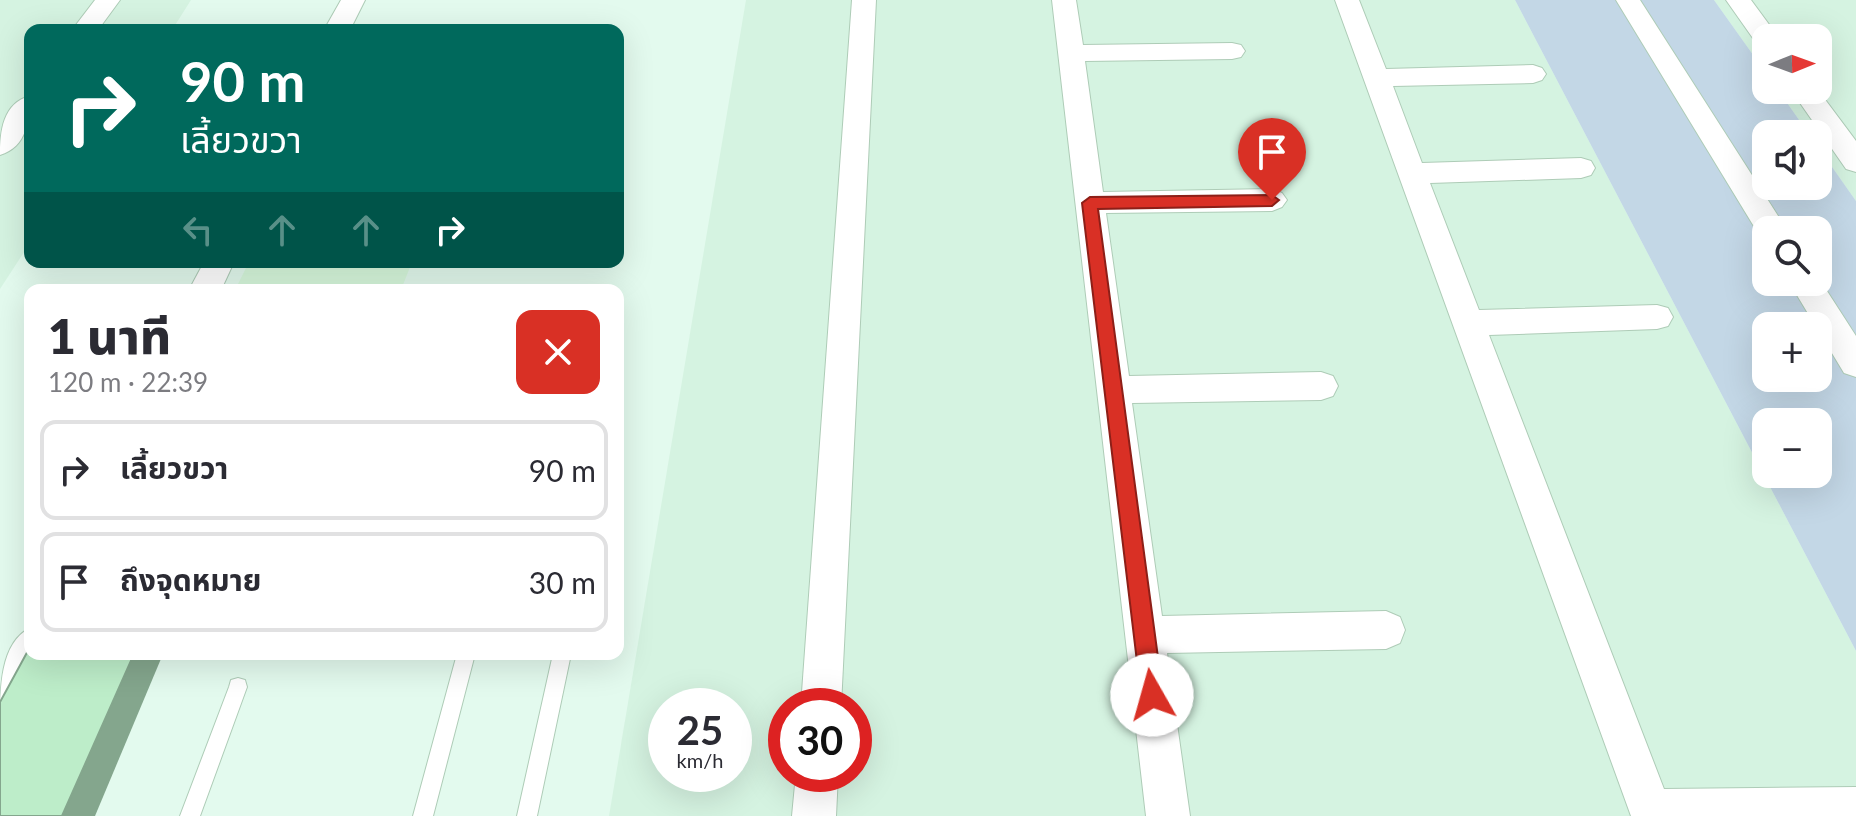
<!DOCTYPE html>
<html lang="th">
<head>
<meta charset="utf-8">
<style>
  :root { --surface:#fff; --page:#f7f7f7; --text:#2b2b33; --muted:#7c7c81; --line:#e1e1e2 }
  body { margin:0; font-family:Lato,"Noto Sans Thai",sans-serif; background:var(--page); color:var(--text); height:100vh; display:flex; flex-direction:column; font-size:30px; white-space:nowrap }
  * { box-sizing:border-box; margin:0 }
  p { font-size:26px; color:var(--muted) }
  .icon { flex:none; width:44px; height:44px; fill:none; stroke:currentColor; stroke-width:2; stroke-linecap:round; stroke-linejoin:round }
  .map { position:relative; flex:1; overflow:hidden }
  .details { position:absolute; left:24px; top:284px; width:600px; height:376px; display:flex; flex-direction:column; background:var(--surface); border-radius:16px; box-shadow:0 8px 32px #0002 }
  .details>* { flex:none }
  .banner { position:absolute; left:24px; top:24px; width:600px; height:244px; border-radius:16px; box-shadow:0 8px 32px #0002; background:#00695c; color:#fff; overflow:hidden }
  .needle { width:52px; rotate:89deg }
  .fabs { position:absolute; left:1752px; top:24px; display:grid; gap:16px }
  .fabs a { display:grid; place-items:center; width:80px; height:80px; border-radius:16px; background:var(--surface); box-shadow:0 8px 32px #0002; font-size:40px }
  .speed { position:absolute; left:648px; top:688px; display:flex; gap:16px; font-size:40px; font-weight:700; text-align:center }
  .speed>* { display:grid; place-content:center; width:104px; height:104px; border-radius:50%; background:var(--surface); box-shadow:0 8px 32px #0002; line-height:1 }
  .speed small { font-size:20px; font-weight:400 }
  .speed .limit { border:12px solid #d22; background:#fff; color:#111 }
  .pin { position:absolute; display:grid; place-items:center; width:68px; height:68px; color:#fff; margin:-82px -34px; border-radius:50% 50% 50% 0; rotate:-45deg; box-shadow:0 0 8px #0007 }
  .pin .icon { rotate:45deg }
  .me { position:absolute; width:88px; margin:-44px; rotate:353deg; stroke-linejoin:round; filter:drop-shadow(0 0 6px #0008) }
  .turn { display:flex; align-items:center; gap:28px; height:168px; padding:0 24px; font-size:36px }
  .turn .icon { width:104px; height:104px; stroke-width:2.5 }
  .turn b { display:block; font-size:56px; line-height:68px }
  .lanes { display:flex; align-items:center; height:76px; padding:0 24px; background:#0003; justify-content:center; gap:40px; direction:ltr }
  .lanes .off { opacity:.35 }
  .round { display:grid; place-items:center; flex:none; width:84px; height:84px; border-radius:16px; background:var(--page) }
  .overview { display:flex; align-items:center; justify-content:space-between; height:136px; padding:0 24px }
  h1 { font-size:48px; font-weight:800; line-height:60px }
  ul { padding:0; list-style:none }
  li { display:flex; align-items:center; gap:24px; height:100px; margin:0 16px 12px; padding:0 8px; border:4px solid var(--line); border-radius:16px }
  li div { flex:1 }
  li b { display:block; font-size:30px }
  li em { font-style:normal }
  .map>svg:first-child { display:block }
  .residential { fill:#d5f3e1; fill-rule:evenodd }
  .commercial { fill:#d8f9dd }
  .green { fill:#c3d7e6; fill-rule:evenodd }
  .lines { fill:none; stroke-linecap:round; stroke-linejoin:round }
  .lane-casing { stroke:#aeccb7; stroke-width:2 }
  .street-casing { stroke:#aeccb7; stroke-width:2 }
  .lane { fill:#fff; fill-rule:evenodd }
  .street { fill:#fff; fill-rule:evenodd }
  .shaded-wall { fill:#84a68d }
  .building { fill:#bdedc9; stroke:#84a68d; stroke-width:2 }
  .route { fill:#d93025; stroke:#8d1f18; stroke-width:2 }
</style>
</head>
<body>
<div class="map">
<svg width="1856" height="816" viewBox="0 0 1856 816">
  <rect width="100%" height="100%" fill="#e3faee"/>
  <!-- residential -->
  <path class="residential" d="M0 0H191L172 30H30V243L0 289Z
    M746 0H1515L1856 651V816H609ZM666 706H734V774H666ZM786 706H854V774H786Z
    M1714 0H1856V201L1818 147V134H1809L1778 90H1818V38H1766V73Z"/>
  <!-- commercial -->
  <path class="commercial" d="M249 262H412L401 290H235Z"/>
  <!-- green -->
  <path class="green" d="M1515 0H1714L1766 73V90H1778L1809 134H1766V186H1818V147L1856 201V651ZM1766 230H1818V282H1766ZM1766 326H1818V378H1766ZM1766 422H1818V474H1766Z"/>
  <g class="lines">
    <!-- lane casing -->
    <g class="lane-casing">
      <path id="lane" d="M457 654H475L433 816H413Z
        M553 654H571L537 816H517Z
        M238 678 245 680 247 687 200 816H180L229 687 231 680Z"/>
    </g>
    <!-- street casing -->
    <g class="street-casing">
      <path id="street" d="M95 0H120L98 30H72Z
        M341 0H365L350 30H324Z
        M852 0H876L841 706H801Z
        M1052 0H1076L1083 45 1232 43 1241 45 1245 51 1241 57 1232 59 1085 61 1103 192 1272 189 1282 193 1287 200 1282 207 1272 211 1106 213 1129 376 1321 372 1333 376 1338 386 1333 396 1321 400 1132 403 1162 616 1386 611 1400 617 1405 630 1400 643 1386 649 1167 653 1190 816H1146Z
        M1335 0H1359L1386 69 1533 65 1542 68 1546 74 1542 80 1533 83 1393 86 1422 163 1581 158 1591 161 1595 168 1591 175 1581 178 1430 183 1479 310 1657 305 1668 308 1673 317 1668 326 1657 329 1489 335 1664 789 1856 787V816H1631Z
        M1616 0H1640L1787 230H1766V239L1761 238Z
        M1726 0H1751L1779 38H1766V46L1757 44Z
        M1791 90H1818L1856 141V172L1846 169Z
        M30 96C30 119 27 147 0 155 0 131 3 103 30 96Z
        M204 262H234L221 290H189Z
        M1818 277 1856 336V377L1844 373 1789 282H1818Z
        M30 628V654H47L14 717 0 723C0 689 0 643 30 628Z
        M796 774H838L836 816H792Z"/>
    </g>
    <!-- lane -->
    <use href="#lane" class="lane"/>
    <!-- street -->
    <use href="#street" class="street"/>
  </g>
  <!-- shaded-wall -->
  <path class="shaded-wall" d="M134 654H163L95 816H62Z"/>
  <!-- building -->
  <path class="building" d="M30 647V654H134L62 816H0V702Z"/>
  <!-- route -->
  <path class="route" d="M1272 195 1279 200 1272 206 1098 209 1163 695 1160 703 1152 706 1145 703 1141 695 1082 203 1090 197Z"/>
</svg>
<div class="fabs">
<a><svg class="needle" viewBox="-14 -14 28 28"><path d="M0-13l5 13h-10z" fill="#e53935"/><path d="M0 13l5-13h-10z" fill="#7c7c81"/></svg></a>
<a><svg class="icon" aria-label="sound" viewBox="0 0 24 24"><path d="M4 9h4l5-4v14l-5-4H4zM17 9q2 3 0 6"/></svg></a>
<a><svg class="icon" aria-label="search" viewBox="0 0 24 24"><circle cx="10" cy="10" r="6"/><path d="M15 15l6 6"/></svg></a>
<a>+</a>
<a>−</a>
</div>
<div class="speed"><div>25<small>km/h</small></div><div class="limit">30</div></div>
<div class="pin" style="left:1272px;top:200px;background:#d93025"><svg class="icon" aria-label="arrive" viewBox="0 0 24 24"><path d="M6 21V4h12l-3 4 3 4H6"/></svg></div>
<svg class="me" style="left:1152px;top:695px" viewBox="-20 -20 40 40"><circle r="19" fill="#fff"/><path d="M0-13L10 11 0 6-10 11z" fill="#d93025"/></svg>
<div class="banner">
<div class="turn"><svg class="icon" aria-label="right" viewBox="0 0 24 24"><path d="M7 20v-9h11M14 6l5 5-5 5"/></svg><div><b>90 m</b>เลี้ยวขวา</div></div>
<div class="lanes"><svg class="icon off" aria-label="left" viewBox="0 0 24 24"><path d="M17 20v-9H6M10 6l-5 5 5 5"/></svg><svg class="icon off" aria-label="ahead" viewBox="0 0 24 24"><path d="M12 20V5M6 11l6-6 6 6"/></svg><svg class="icon off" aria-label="ahead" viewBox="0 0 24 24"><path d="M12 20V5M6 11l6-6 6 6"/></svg><svg class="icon" aria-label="right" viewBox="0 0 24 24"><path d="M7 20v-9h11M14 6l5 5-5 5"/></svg></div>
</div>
<section class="details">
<div class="overview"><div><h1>1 นาที</h1><p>120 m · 22:39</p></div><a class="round" style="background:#d93025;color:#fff"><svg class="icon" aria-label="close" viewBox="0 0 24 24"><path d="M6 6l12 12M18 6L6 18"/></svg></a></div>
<ul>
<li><svg class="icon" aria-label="right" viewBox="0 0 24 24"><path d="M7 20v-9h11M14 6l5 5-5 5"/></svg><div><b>เลี้ยวขวา</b></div><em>90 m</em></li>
<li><svg class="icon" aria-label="arrive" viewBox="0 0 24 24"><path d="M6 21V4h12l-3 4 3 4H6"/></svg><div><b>ถึงจุดหมาย</b></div><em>30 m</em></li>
</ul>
</section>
</div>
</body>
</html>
